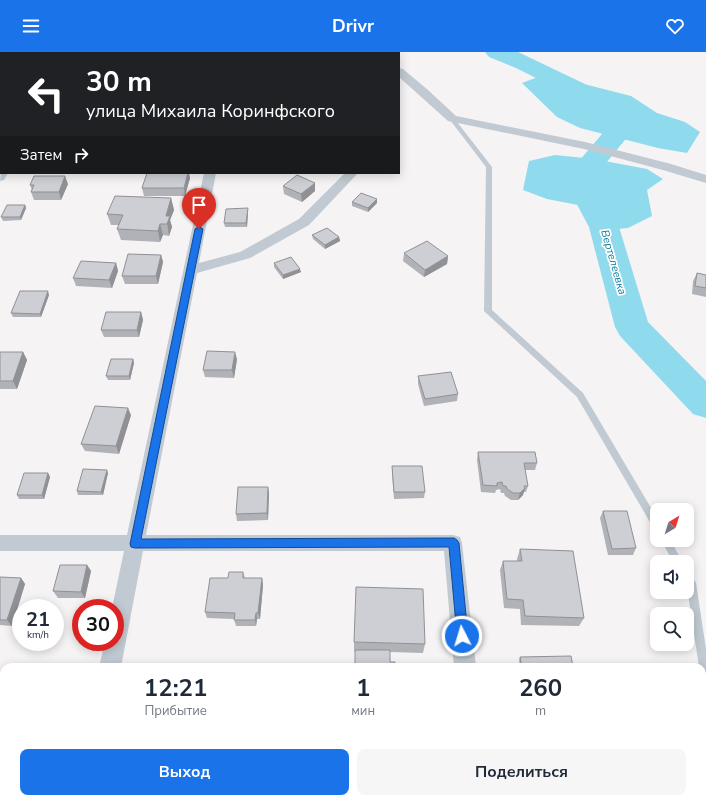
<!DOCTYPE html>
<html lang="ru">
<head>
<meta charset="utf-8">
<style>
  :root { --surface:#fff; --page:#f6f6f7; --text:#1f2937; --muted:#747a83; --accent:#1a73e8 }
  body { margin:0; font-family:"Nunito Sans",sans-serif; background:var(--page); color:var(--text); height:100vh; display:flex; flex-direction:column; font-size:15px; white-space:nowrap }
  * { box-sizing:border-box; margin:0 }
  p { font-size:13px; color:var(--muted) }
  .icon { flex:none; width:22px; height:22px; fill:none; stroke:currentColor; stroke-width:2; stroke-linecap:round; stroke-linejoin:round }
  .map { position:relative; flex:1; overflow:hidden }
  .side { position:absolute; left:0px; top:611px; width:706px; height:140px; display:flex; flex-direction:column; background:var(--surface); border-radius:12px 12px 0 0; box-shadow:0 2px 10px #0003 }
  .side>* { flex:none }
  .guide { position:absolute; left:0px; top:0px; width:400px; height:122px; box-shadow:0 2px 10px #0003; background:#202124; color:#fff; overflow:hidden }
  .needle { width:26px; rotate:38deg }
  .fabs { position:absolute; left:650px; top:451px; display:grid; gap:8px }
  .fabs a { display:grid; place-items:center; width:44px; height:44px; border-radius:8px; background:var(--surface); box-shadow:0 2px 10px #0003; font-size:20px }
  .speed { position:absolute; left:12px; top:547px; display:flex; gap:8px; font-size:20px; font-weight:700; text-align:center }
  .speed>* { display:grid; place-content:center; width:52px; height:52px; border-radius:50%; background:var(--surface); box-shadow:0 2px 10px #0003; line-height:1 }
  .speed small { font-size:10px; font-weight:400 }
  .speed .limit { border:6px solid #d22; background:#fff; color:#111 }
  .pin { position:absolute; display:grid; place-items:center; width:34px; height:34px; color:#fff; margin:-41px -17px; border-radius:50% 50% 50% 0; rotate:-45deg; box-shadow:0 0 4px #0007 }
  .pin .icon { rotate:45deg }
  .me { position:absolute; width:44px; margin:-22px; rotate:355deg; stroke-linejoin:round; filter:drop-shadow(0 0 3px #0008) }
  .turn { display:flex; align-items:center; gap:14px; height:84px; padding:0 20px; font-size:18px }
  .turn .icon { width:52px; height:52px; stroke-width:2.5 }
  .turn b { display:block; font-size:28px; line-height:34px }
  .then { display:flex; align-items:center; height:38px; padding:0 20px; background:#0003; gap:8px; font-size:15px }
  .eta { display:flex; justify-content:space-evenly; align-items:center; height:68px; text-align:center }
  .eta b { font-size:24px; font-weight:700; line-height:28px }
  .action { display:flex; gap:8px; margin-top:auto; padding:8px 20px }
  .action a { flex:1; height:46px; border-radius:8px; background:var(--accent); color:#fff; font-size:16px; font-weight:700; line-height:46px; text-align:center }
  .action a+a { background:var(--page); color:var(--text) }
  header { display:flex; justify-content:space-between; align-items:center; height:52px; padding:0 20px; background:var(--accent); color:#fff; font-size:18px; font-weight:700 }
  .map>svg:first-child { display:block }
  .water { fill:#90daee }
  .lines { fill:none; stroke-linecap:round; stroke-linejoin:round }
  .river { fill:#90daee; fill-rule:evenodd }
  .service { fill:#c1cad2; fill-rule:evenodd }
  .minor { fill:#c1cad2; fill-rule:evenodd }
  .wall { fill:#b0b2b7 }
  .shaded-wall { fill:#909195 }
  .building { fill:#cdcfd5; stroke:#909195 }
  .route { fill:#1a73e8; stroke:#114b97 }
  .labels { text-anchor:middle; stroke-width:3.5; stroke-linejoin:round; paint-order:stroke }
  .far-water-label { font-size:11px; font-style:italic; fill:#0c7c9b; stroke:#fff }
</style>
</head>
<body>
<header><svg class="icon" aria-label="menu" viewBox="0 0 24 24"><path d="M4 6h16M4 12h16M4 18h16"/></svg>Drivr<svg class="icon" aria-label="heart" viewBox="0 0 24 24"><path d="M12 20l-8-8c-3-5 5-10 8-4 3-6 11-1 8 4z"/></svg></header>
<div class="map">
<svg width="706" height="751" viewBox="0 0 706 751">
  <rect width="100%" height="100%" fill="#f5f3f3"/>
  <!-- water -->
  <path class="water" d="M546 22 560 24 580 31 631 44 657 61 685 70 700 80 687 101 658 96 580 76 557 65 522 31Z
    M555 103 594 107 647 117 663 127 647 138 652 164 628 176 605 178 578 153 547 147 523 138 529 109Z"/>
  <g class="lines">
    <!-- river -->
    <path class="river" d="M485 0H518L610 44 629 83 601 117 603 145 619 175 648 270 706 329V366L693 362 620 284 615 275 589 175 573 145V116L602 82 590 53 516 16 489 5Z"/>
    <!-- service -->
    <path class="service" d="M450 66H454L492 115V258L583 341 657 466V478L654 477 577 345 484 259 486 115 450 68Z
      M661 488H670L683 510H673Z
      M687 521 690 522 696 531 706 597V634L702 631V615H699L687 535Z"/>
    <!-- minor -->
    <path class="minor" d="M144 0H158L144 1Z
      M229 0H239V1H229Z
      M366 0H377V1H366Z
      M399 16 403 17 428 38 456 64 585 90 671 112 706 123V131L663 118 584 97 448 69 399 25Z
      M0 79H1V87H0Z
      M1 117V121H8L4 128 0 129Z
      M204 121H216L199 211 240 200 299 167 345 121H358L309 173 250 206 197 221 146 483H453L460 485 462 491 476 615H454L444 499H143L121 615H99L105 590H115V556H112L124 499H0V483H127Z
      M71 747H95L94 751H70Z
      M465 747H489L490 751H466Z"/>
  </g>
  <!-- wall -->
  <path class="wall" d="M0 0H16L15 1H1V3H0Z
    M316 0H335L333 1H318Z
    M190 126 185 144H144L142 136Z
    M68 132 61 148H34L31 140 32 138 30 133Z
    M283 134 315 139 302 150 284 142Z
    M171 146 174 158 170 168 172 175 169 184 163 183 160 190 121 188 117 177 119 173H111L107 162Z
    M352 150 377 151 368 160 352 154Z
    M25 153 26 156 21 168 3 169 1 165Z
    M248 160 247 175H225L224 171Z
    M312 183 339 185 340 189 325 197 313 187Z
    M404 201 448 204 447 212 424 225 403 209Z
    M161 203 163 210 158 232H125L122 224Z
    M116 211 118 219 112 236 76 234 73 226Z
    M274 211 301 220 283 227 274 215Z
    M697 221 706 223V245L692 242 693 229Z
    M49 243 41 265H13L11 261Z
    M141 260 143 268 139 285H104L101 278Z
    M0 300H23L27 308 17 337H0Z
    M133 307 134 311 130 328H108L106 324Z
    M237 307 234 326 205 325 203 318Z
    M418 324 458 342 457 349 424 354 418 332Z
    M131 363 119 402 85 399 81 392Z
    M478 400 537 411 535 418H525L528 434 526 440H524L523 443 518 448H511L505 444 504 441H501L500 437 496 438 495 441 481 440 477 408Z
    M392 414 425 440 424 446 394 447 392 422Z
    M48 421 50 425 44 447H19L17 443Z
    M108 421 103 443H78L77 439Z
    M268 435 269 442 268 468 237 469 236 462Z
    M603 459 636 496 633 503H608L600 466Z
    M520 497 584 566 579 574 521 573 520 557 504 556 500 518 503 509H517V507Z
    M87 513 91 519 85 546H58L53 539Z
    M243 520 245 526H262L263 533 260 567H257L256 574H236L234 567 207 566 205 560 228 526Z
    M0 525 21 526 25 532 12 574 0 573Z
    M354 590 425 592 423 601 390 600V610L395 614 354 599Z
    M520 605 573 615H520L519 608Z
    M4 643V687H0V644Z
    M137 747H196V751H136Z
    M598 747H648L649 751H599Z"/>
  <!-- shaded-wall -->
  <path class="shaded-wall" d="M328 0H335L333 1H326Z
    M188 121H189L190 126 185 144 184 136Z
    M65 124 68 132 61 148 59 140Z
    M315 131V139L302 150 301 142Z
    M171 146 174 158 170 168 172 175 169 184 166 164Z
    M377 147V151L368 160V156Z
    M25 153 26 156 21 168 20 165Z
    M248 156V160L247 175 246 171Z
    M160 172 163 183 160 190 158 179Z
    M339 185 340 189 325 197V193Z
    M161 203 163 210 158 232 156 224Z
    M448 204 447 212 424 225 425 218Z
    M116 211 118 219 112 236 109 228Z
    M300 217 301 220 283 227V223Z
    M48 239 49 243 41 265 40 262Z
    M141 260 143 268 139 285 137 278Z
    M23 300 27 308 17 337 13 329Z
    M235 300 237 307 234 326 232 318Z
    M133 307 134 311 130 328 129 324Z
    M128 356 131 363 119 402 116 394Z
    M107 418 108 421 103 443 101 440Z
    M48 421 50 425 44 447 42 443Z
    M268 435 269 442 268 468 267 461Z
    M525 436 523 443 518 448 520 441Z
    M87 513 91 519 85 546 81 540Z
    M21 526 25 532 12 574 7 568Z
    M262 526 263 533 260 567 258 561Z
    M256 561 257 567 256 574 255 568Z
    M23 747H29V751H22Z"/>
  <!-- building -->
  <path class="building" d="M0 6H1V16L0 17Z
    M147 121H188L184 136H142Z
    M297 123 315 131 301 142 283 134Z
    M34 124H65L59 140H31L34 133H30Z
    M361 141 377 147 368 156 352 150Z
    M115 144 171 146 166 164H170L167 172H160L158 179 117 177 123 163 107 162Z
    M7 153H25L20 165H1Z
    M248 156 246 171H224L226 157Z
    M327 176 339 185 325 193 312 183Z
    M427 189 448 204 425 218 404 201Z
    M128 202 161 203 156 224H122Z
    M291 205 300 217 283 223 274 211Z
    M81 209 116 211 109 228 73 226Z
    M697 221 706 223V236L695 234Z
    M20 239H48L40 262 11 261Z
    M106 260H141L137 278H101Z
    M207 299 235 300 232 318H203Z
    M0 300H23L13 329H0Z
    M111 307H133L129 324H106Z
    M451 320 458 342 425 347 418 324Z
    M95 354 128 356 116 394 81 392Z
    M478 400H535L537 411H524L528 434H524L525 436 520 441H513L507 437 506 434H503L502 430 497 431V434L483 433Z
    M392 414H422L425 440H394Z
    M83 417 107 418 101 440 77 439Z
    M24 421H48L42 443H17Z
    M238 435H268L267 461 236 462Z
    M603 459H627L636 496 612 497Z
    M520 497 573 499 584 566 525 564 523 548 507 547 503 509H522Z
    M60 513H87L81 540 53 539Z
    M229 520H243V526H262L258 561H256L255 568H234L235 561 205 560 210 526H228Z
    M0 525 21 526 7 568H0Z
    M356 535 423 537 425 592 354 590Z
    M355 598H390V610H395V614H399V615H355Z
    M571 604 573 615H522L520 605Z
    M4 643V682H0V644Z
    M0 721H4V747H23L22 751H0Z
    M137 747H194V750H184L183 751H136Z
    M238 747H274L273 751H238Z
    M601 747H648L649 751H601Z"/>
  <!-- route -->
  <path class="route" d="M199 174 203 177 141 487 454 486 457 488 459 491 468 584 466 588 462 589 458 588 457 584 449 495 135 496 131 495 130 492 195 177Z"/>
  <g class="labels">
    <!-- far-water labels -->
    <g class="far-water-label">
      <text transform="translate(614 210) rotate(74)" y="4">Вертелеевка</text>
    </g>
  </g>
</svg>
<div class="fabs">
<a><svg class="needle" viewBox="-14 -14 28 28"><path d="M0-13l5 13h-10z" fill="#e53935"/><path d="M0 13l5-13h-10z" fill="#747a83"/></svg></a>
<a><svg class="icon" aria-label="sound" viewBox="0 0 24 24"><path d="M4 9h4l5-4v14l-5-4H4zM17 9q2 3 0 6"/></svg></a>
<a><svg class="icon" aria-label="search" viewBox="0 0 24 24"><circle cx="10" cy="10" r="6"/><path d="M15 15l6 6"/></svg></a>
</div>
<div class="speed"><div>21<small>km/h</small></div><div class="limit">30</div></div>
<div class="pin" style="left:199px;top:177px;background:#d93025"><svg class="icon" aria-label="arrive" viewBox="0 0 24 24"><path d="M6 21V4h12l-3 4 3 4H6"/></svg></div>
<svg class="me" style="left:462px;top:584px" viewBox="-20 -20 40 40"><circle r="17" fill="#1a73e8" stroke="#fff" stroke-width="3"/><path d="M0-11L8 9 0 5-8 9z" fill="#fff"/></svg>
<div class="guide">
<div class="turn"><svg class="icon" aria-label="left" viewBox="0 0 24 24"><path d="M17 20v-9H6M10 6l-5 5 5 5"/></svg><div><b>30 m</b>улица Михаила Коринфского</div></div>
<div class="then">Затем<svg class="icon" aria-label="right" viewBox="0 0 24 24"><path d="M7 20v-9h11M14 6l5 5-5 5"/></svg></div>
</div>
<section class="side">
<div class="eta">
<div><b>12:21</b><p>Прибытие</p></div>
<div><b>1</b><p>мин</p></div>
<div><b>260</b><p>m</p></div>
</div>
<div class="action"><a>Выход</a><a>Поделиться</a></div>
</section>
</div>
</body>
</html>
